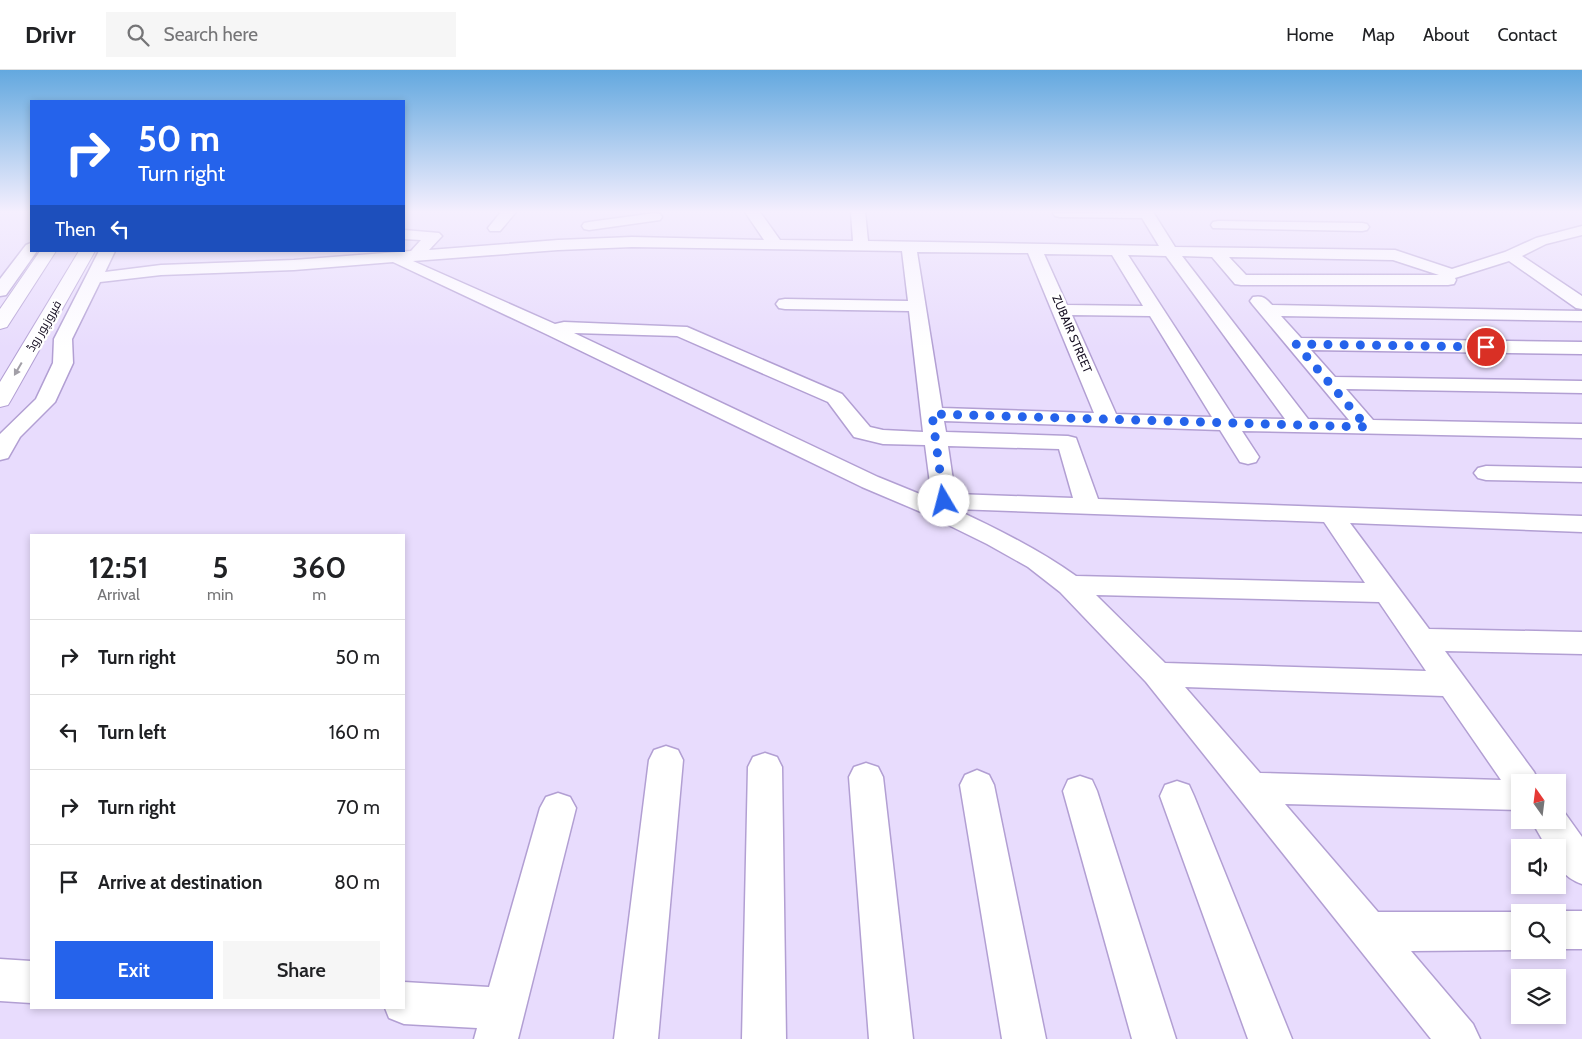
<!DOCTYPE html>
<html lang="en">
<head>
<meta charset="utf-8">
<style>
  :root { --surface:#fff; --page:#f6f6f6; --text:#202124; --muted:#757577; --line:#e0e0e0; --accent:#2563eb }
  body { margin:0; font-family:Cabin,Cairo,sans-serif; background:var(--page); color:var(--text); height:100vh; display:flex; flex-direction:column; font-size:19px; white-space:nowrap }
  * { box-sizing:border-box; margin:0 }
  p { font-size:16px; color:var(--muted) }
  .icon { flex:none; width:28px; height:28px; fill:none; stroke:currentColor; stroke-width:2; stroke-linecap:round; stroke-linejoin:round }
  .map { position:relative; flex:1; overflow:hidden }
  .details { position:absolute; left:30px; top:464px; width:375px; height:475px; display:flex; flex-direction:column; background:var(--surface); border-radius:0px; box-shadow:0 2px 8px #0003 }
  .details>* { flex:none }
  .hud { position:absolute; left:30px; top:30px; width:375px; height:152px; border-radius:0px; box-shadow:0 2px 8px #0003; background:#2563eb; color:#fff; overflow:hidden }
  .needle { width:32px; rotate:346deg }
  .buttons { position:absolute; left:1511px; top:704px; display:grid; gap:10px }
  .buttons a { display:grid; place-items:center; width:55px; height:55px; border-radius:0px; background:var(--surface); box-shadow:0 2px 8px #0003; font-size:25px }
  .pin { position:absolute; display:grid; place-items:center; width:42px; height:42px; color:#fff; margin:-21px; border:2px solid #fff; border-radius:50%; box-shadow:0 1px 5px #0007 }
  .me { position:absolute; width:55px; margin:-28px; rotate:352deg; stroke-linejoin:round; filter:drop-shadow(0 0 4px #0008) }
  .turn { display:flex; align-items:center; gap:18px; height:105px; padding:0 25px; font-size:22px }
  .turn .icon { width:65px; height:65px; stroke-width:2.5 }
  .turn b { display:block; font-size:35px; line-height:42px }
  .then { display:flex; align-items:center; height:48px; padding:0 25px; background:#0003; gap:10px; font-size:19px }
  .eta { display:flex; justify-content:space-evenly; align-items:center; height:85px; text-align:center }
  .eta b { font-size:30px; font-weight:600; line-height:35px }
  .button { display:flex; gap:10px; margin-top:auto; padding:10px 25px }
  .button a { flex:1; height:58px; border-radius:0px; background:var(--accent); color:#fff; font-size:20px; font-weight:600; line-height:58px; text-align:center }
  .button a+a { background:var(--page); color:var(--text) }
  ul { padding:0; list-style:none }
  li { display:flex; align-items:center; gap:15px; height:75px; padding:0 25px; border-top:1px solid var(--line) }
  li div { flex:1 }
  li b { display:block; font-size:19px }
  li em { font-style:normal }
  header { display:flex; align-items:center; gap:30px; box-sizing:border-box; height:70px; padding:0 25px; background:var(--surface); border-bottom:1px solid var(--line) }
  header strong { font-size:24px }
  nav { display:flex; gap:28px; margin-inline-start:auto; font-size:18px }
  .search { width:350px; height:45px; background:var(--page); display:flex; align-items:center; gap:12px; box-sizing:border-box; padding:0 18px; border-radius:0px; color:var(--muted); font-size:19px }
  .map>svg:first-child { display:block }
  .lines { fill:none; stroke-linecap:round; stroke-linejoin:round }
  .minor-casing { stroke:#b29fd3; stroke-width:3 }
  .major-casing { stroke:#b29fd3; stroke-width:2 }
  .minor { fill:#fff; fill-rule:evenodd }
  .major { fill:#fff; fill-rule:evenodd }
  .oneway { fill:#a29fa7 }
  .route { stroke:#2563eb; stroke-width:9; stroke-dasharray:0 16.2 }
  .labels { text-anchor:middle; stroke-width:5; stroke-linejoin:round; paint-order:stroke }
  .far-street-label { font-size:12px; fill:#160f22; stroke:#fff }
</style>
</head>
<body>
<header>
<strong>Drivr</strong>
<div class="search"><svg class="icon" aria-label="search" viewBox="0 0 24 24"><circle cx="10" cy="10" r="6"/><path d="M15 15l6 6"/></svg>Search here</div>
<nav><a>Home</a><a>Map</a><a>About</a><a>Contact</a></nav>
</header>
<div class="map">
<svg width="1582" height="969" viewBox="0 0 1582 969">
  <rect width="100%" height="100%" fill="#e8dcfd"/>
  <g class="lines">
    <!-- minor casing -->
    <g class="minor-casing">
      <path id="minor" d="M501 142H516L500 161H490L488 158Z
        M745 142H760L780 170 853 171 851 142H865L868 171 1159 176 1142 148 1060 147 1055 146 1053 143 1153 142 1175 177 1395 180 1452 199 1505 182 1536 168 1582 156V165L1546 174 1522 186 1582 226V239L1576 238 1509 191 1455 208 1456 210 1454 214 1448 215H1241L1235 214 1212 187 1182 186 1308 349 1349 350 1253 235 1250 231 1253 227C1262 225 1266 228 1272 235L1582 241V251L1281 246 1301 268 1582 272V284L1311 280 1335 307 1582 311V323L1346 319 1373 350 1582 354V368L1242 361 1259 387 1256 392 1248 394 1240 392 1220 360 944 351 946 362 1068 366 1076 368 1098 429 1582 446V462L1350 453 1429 559 1582 562V584L1445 581 1534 702 1539 712H1520V740L1285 734 1378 842H1522H1520V880L1411 881 1473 954 1480 969H1431L1146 612 1060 522 1028 497 987 474 928 445 862 417 546 264 393 192 294 200 161 205 100 212 72 269 73 293 55 332 20 367 8 388 0 390V364L36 329 53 293 54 269 99 181H115L105 202 161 195 294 190 411 181 421 170 404 169V160L439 163 442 166 429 180 558 170 632 167 764 170ZM632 177 902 181 908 231 785 229 779 230 776 234 779 238 785 239 909 241 923 362 883 360 870 357 842 324 687 257 564 252 555 254 413 191 558 180ZM917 182 1028 183 1094 343 942 338ZM1044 184 1112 185 1143 236 1067 235ZM1128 185 1166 186 1285 349 1234 348ZM1229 187 1393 190 1439 205H1246ZM1072 245 1150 246 1212 347 1116 344ZM574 263 677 266 828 332 854 367 883 374 925 375 932 429 878 407ZM948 376 1059 379 1073 428 955 424ZM955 439 1324 452 1365 513 1076 506C1038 479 997 459 955 439ZM1096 525 1379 532 1426 601 1165 593ZM1185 617 1443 626 1501 710 1260 703Z
        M655 143 660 144 662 147 660 150 589 160 584 159 582 156 584 153 589 152Z
        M1218 151 1362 153 1367 154 1369 157 1367 160 1362 161 1213 158 1211 155 1213 152Z
        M31 173V181H37L6 225 0 226V209L26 175Z
        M1486 396 1582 398V412L1486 410 1478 408 1474 403 1478 398Z
        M666 676 678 680 683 690 658 969H614L649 690 654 680Z
        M765 683 777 687 782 697 786 969H742L748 697 753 687Z
        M866 693 878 697 883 707 913 969H869L849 707 854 697Z
        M977 700 989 705 994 715 1046 969H1002L960 715 965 705Z
        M1080 706 1092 710 1097 721 1176 969H1132L1063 721 1068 710Z
        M1177 711 1189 715 1194 726 1292 969H1248L1160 726 1165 715Z
        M558 723 570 727 576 738 518 969H474L477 958 404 954 389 948 385 938H404V912L489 917 540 738 546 727Z
        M1558 737 1562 739 1582 767V814C1563 807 1558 798 1558 778H1547L1531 750H1558Z
        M1558 841H1582V879H1558V842H1553Z
        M0 889 31 891V933L0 931Z"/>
    </g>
    <!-- major casing -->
    <g class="major-casing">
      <path id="major" d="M40 181H56L7 257 0 259V239Z
        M79 181H95L11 330 8 335 0 337V312Z"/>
    </g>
    <!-- minor -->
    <use href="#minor" class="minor"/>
    <!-- major -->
    <use href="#major" class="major"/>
  </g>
  <!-- one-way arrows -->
  <defs><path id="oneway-solid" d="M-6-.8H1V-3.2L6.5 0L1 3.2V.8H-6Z" transform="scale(1.25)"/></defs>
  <use class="oneway" href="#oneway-solid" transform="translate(18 299) rotate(120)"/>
  <!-- sky -->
  <linearGradient id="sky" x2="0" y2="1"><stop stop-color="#63a8df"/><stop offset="0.51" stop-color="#f5effe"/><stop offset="1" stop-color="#f5effe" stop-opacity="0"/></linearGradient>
  <rect width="1582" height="278" fill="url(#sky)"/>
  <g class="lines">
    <!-- route -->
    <path class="route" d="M944 431 932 344 1367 357 1296 274 1486 277"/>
  </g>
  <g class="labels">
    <!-- far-street labels -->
    <g class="far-street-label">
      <text transform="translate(44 256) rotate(-60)" y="4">فیروزپور روڈ</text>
      <text transform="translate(1072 264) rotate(67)" y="4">ZUBAIR STREET</text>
    </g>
  </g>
</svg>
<div class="buttons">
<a><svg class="needle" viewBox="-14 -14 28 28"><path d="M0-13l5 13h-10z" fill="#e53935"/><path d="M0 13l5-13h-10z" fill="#757577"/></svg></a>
<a><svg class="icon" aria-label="sound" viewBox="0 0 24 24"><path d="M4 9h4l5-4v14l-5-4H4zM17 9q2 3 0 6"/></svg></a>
<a><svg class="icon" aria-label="search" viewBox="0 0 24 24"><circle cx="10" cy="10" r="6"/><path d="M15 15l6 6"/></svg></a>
<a><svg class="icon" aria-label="layers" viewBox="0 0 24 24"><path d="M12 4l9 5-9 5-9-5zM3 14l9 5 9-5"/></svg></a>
</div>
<div class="pin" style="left:1486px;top:277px;background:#d93025"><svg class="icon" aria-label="arrive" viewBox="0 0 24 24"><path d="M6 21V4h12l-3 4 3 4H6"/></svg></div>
<svg class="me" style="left:944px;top:431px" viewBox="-20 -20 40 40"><circle r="19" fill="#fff"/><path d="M0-13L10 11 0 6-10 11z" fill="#2563eb"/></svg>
<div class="hud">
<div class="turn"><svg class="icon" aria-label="right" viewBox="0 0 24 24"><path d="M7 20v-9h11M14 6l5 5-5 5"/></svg><div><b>50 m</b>Turn right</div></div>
<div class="then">Then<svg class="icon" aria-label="left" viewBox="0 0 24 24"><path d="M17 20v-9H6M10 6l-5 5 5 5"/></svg></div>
</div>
<section class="details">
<div class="eta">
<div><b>12:51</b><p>Arrival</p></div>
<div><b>5</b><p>min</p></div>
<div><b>360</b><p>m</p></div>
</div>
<ul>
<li><svg class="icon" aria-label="right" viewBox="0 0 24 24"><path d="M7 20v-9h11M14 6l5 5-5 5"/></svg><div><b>Turn right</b></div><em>50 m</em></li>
<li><svg class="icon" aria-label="left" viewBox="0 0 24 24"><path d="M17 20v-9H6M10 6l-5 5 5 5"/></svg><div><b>Turn left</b></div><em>160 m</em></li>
<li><svg class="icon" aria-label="right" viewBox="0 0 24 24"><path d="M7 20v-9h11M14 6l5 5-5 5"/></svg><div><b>Turn right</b></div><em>70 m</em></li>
<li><svg class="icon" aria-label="arrive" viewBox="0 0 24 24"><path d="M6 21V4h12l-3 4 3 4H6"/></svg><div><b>Arrive at destination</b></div><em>80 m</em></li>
</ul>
<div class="button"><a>Exit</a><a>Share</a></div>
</section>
</div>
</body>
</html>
